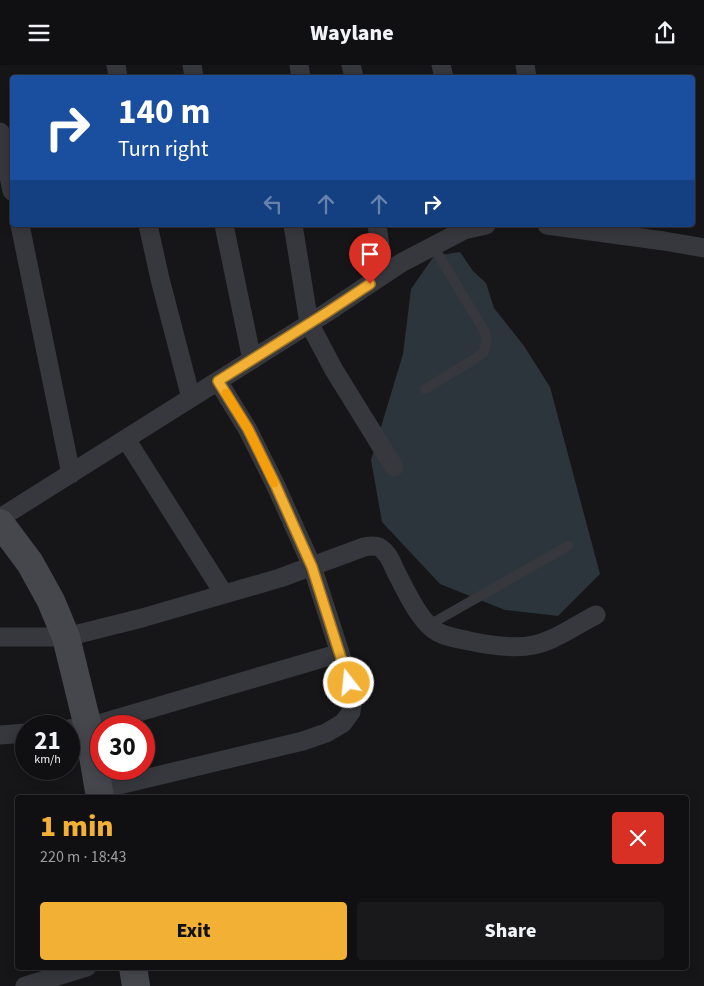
<!DOCTYPE html>
<html lang="en">
<head>
<meta charset="utf-8">
<style>
  :root { --surface:#101012; --page:#19191b; --text:#f1f3f6; --muted:#9c9d9f; --line:#303032; --accent:#f2b134 }
  body { margin:0; font-family:"Source Sans 3",sans-serif; background:var(--page); color:var(--text); height:100vh; display:flex; flex-direction:column; font-size:19px; white-space:nowrap }
  * { box-sizing:border-box; margin:0 }
  p { font-size:16px; color:var(--muted) }
  .icon { flex:none; width:28px; height:28px; fill:none; stroke:currentColor; stroke-width:2; stroke-linecap:round; stroke-linejoin:round }
  .map { position:relative; flex:1; overflow:hidden }
  .drawer { position:absolute; left:15px; top:730px; width:674px; height:175px; display:flex; flex-direction:column; background:var(--surface); border-radius:5px; box-shadow:0 2px 12px #0003,0 0 0 1px var(--line) }
  .drawer>* { flex:none }
  .banner { position:absolute; left:10px; top:10px; width:685px; height:152px; border-radius:5px; box-shadow:0 2px 12px #0003,0 0 0 1px var(--line); background:#1a4fa0; color:#fff; overflow:hidden }
  .speed { position:absolute; left:15px; top:650px; display:flex; gap:10px; font-size:25px; font-weight:700; text-align:center }
  .speed>* { display:grid; place-content:center; width:65px; height:65px; border-radius:50%; background:var(--surface); box-shadow:0 2px 12px #0003,0 0 0 1px var(--line); line-height:1 }
  .speed small { font-size:12px; font-weight:400 }
  .speed .limit { border:8px solid #d22; background:#fff; color:#111 }
  .pin { position:absolute; display:grid; place-items:center; width:42px; height:42px; color:#fff; margin:-51px -21px; border-radius:50% 50% 50% 0; rotate:-45deg; box-shadow:0 0 5px #0007 }
  .pin .icon { rotate:45deg }
  .me { position:absolute; width:55px; margin:-28px; rotate:344deg; stroke-linejoin:round; filter:drop-shadow(0 0 4px #0008) }
  .turn { display:flex; align-items:center; gap:18px; height:105px; padding:0 25px; font-size:22px }
  .turn .icon { width:65px; height:65px; stroke-width:2.5 }
  .turn b { display:block; font-size:35px; line-height:42px }
  .lanes { display:flex; align-items:center; height:48px; padding:0 25px; background:#0003; justify-content:center; gap:25px; direction:ltr }
  .lanes .off { opacity:.35 }
  .round { display:grid; place-items:center; flex:none; width:52px; height:52px; border-radius:5px; background:var(--page) }
  .summary { display:flex; align-items:center; justify-content:space-between; height:85px; padding:0 25px }
  h1 { font-size:30px; font-weight:800; line-height:38px; color:var(--accent) }
  .primary-button { display:flex; gap:10px; margin-top:auto; padding:10px 25px }
  .primary-button a { flex:1; height:58px; border-radius:5px; background:var(--accent); color:#111; font-size:20px; font-weight:800; line-height:58px; text-align:center }
  .primary-button a+a { background:var(--page); color:var(--text) }
  header { display:flex; justify-content:space-between; align-items:center; height:65px; padding:0 25px; background:var(--surface); font-size:22px; font-weight:800 }
  .map>svg:first-child { display:block }
  .water { fill:#2c353c }
  .lines { fill:none; stroke-linecap:round; stroke-linejoin:round }
  .lane { stroke:#37383d; stroke-width:10 }
  .street { stroke:#37383d; stroke-width:19 }
  .secondary { stroke:#45474d; stroke-width:28 }
  .route-casing { stroke:#9d7322; stroke-width:12 }
  .route { stroke:#f2b134; stroke-width:9 }
  .slow { stroke:#f59e0b; stroke-width:9 }
</style>
</head>
<body>
<header><svg class="icon" aria-label="menu" viewBox="0 0 24 24"><path d="M4 6h16M4 12h16M4 18h16"/></svg>Waylane<svg class="icon" aria-label="share" viewBox="0 0 24 24"><path d="M12 15V3M7 8l5-5 5 5M5 13v7h14v-7"/></svg></header>
<div class="map">
<svg width="704" height="921" viewBox="0 0 704 921">
  <rect width="100%" height="100%" fill="#161618"/>
  <!-- water -->
  <path class="water" d="M460 187 473 206 486 218 494 243 524 281 550 322 600 509 558 551 505 545 440 519 382 457 371 395 403 289 411 224 434 191Z"/>
  <g class="lines">
    <!-- lane -->
    <path class="lane" d="M425 324 473 295 484 287 487 275 485 267 433 181
      M429 560 568 481"/>
    <!-- street -->
    <path class="street" d="M116 0 118 12
      M192 0 194 12
      M299 0 301 12
      M351 0 354 12
      M441 0 444 12
      M525 0 527 12
      M0 67 12 126
      M20 160 71 409
      M148 160 160 214 191 333
      M224 160 252 295
      M293 160 309 258 334 305 394 402
      M377 160 384 209
      M547 160 664 176 704 183
      M126 374 224 529
      M0 453 326 248 401 198 464 165 486 160
      M0 572H66L142 553 280 513 364 482C369 481 374 480 379 482 388 487 392 498 396 507 405 524 418 553 433 564 443 572 457 573 469 576 488 580 515 584 534 580 556 575 576 560 596 550
      M69 664 88 662 340 588
      M0 670 26 668
      M98 725 303 676 326 668 343 658 351 647 353 633 340 588 312 501 275 419 248 365 218 316
      M25 921 87 902"/>
    <!-- secondary -->
    <path class="secondary" d="M0 458 30 498 51 536 66 572 88 662 100 732
      M133 902 136 921"/>
  </g>
  <g class="lines">
    <!-- route casing -->
    <g class="route-casing">
      <path id="route" d="M349 618 312 502 275 419 248 364 218 316 326 248 370 219"/>
    </g>
    <!-- route -->
    <use href="#route" class="route"/>
    <!-- slow -->
    <path class="slow" d="M226 328 248 364 274 418"/>
  </g>
</svg>
<div class="speed"><div>21<small>km/h</small></div><div class="limit">30</div></div>
<div class="pin" style="left:370px;top:219px;background:#d93025"><svg class="icon" aria-label="arrive" viewBox="0 0 24 24"><path d="M6 21V4h12l-3 4 3 4H6"/></svg></div>
<svg class="me" style="left:349px;top:618px" viewBox="-20 -20 40 40"><circle r="17" fill="#f2b134" stroke="#fff" stroke-width="3"/><path d="M0-11L8 9 0 5-8 9z" fill="#fff"/></svg>
<div class="banner">
<div class="turn"><svg class="icon" aria-label="right" viewBox="0 0 24 24"><path d="M7 20v-9h11M14 6l5 5-5 5"/></svg><div><b>140 m</b>Turn right</div></div>
<div class="lanes"><svg class="icon off" aria-label="left" viewBox="0 0 24 24"><path d="M17 20v-9H6M10 6l-5 5 5 5"/></svg><svg class="icon off" aria-label="ahead" viewBox="0 0 24 24"><path d="M12 20V5M6 11l6-6 6 6"/></svg><svg class="icon off" aria-label="ahead" viewBox="0 0 24 24"><path d="M12 20V5M6 11l6-6 6 6"/></svg><svg class="icon" aria-label="right" viewBox="0 0 24 24"><path d="M7 20v-9h11M14 6l5 5-5 5"/></svg></div>
</div>
<section class="drawer">
<div class="summary"><div><h1>1 min</h1><p>220 m · 18:43</p></div><a class="round" style="background:#d93025;color:#fff"><svg class="icon" aria-label="close" viewBox="0 0 24 24"><path d="M6 6l12 12M18 6L6 18"/></svg></a></div>
<div class="primary-button"><a>Exit</a><a>Share</a></div>
</section>
</div>
</body>
</html>
